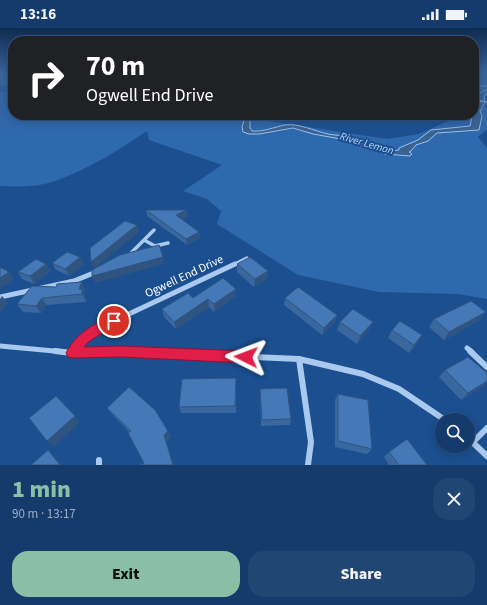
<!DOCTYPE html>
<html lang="en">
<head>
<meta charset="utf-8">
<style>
  :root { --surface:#143b6b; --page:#214673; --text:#f1f3f6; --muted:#9dadc1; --line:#33557e; --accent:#8abfa5 }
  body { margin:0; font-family:"Source Sans 3",sans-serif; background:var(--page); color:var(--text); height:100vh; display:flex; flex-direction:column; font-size:15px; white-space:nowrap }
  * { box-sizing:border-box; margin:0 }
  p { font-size:13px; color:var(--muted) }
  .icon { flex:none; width:22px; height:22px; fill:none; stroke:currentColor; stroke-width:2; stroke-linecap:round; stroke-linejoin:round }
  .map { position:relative; height:437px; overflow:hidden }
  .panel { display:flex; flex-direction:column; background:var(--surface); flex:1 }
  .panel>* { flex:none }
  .top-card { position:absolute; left:8px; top:8px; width:471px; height:84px; border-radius:16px; box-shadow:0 2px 10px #0003,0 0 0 1px var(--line); background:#202124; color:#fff; overflow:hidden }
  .fabs { position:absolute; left:435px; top:385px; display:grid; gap:8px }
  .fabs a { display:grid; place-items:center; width:40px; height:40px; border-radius:50%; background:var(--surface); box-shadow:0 2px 10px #0003,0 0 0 1px var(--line); font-size:20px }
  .pin { position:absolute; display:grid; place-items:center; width:34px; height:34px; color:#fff; margin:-17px; border:2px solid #fff; border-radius:50%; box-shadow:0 1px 4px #0007 }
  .me { position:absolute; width:44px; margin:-22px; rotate:273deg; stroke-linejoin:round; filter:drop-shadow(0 0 3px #0008) }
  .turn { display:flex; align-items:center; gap:14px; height:84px; padding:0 12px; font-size:18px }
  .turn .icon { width:52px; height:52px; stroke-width:2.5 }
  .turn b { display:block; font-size:28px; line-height:34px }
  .round { display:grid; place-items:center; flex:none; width:42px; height:42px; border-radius:16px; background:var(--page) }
  .overview { display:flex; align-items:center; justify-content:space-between; height:68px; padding:0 12px }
  h1 { font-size:24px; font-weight:800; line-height:30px; color:var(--accent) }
  .action { display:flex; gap:8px; margin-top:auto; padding:8px 12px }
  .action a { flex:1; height:46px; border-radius:16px; background:var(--accent); color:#111; font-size:16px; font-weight:800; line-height:46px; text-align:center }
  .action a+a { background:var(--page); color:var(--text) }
  .status { display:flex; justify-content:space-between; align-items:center; height:28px; padding:0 20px; background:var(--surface); direction:ltr }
  .status svg { height:11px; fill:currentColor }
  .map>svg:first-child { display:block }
  .green { fill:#2e69ad }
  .water { fill:#3c6290; stroke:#9cc4f0 }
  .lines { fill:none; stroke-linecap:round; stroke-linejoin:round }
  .stream { stroke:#9cc4f0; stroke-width:1.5 }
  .lane { stroke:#a9c9ee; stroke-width:1.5 }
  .street-far2 { stroke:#a9c9ee; stroke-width:3.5 }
  .street-far1 { stroke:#a9c9ee; stroke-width:5 }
  .street { stroke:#a9c9ee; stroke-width:6 }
  .wall { fill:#3a679d }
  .shaded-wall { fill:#305480 }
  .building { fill:#4478b7; stroke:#305480 }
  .route { fill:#e11d48; stroke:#92132f }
  .labels { text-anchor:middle; stroke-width:4; stroke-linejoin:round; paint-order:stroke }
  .far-water-label { font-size:11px; font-style:italic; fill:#b5d3f5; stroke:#1b4f8f }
  .street-label { font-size:12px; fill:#fff; stroke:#1b4f8f }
</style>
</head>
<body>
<div class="status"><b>13:16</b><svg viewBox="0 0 49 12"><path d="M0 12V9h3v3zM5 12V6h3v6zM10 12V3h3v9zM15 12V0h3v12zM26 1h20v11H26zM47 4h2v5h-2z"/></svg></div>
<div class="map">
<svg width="487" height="437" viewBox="0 0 487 437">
  <rect width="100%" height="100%" fill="#1b4f8f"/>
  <!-- green -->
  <path class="green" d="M0 45H13V56L0 57Z
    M474 45H487V64L474 62Z
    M13 63V87H229L387 111 419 106 462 87H474V81L481 78 487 79V101L478 109 487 120V271L458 266 379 264 298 247 217 196 221 183 207 171 183 163 222 137 149 112 147 103C119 122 90 140 58 152 40 159 19 159 0 158V64Z"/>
  <!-- water -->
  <path class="water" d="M487 61V66L484 68 485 75 480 83 482 88 479 102 437 105 428 113 416 117 411 123 409 124 412 126 410 128 385 126 375 122 363 115 313 106 293 100 259 106H249L243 104 242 99 244 92 213 87C225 87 240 85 250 93V100L252 103C264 104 274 99 285 97 299 95 314 103 328 106 337 108 346 107 355 109 368 112 386 126 399 122V120L418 112 431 102 470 98 472 88 475 86V78L479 74 477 67Z"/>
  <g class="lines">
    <!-- stream -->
    <path class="stream" d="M474 58H487"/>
    <!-- lane -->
    <path class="lane" d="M474 72 487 74"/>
    <!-- street-far2 -->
    <path class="street-far2" d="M144 212 155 218 168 215
      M129 227 154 202
      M233 237 247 230"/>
    <!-- street-far1 -->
    <path class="street-far1" d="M0 269 74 253 96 244
      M0 318 65 324
      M467 320 472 324
      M73 324 82 312 95 302 235 236
      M89 324H150"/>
    <!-- street -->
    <path class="street" d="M55 323 72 325 113 323
      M128 323 299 331 363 346 399 361 445 392
      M470 323 487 339
      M72 325 73 323
      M299 331 311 414 308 437
      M468 410 487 428
      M473 414 487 400
      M99 432V437"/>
  </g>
  <!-- wall -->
  <path class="wall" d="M146 182 188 188 181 191 199 204 200 210 187 217 147 188Z
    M80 229 84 236 69 248 56 242 52 235Z
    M46 236 51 243 34 256 22 251 18 244Z
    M237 236 268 243V250L254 259 237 244Z
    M82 254 85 261 84 265 85 269 86 274 46 277 41 285 23 284 17 276 56 259Z
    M236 268 214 284 209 279 176 301 164 289 162 281 193 270Z
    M285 270 337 287 335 294 322 307 284 277Z
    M434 291 480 292 444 312 429 299Z
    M340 294 369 302 357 316 337 302Z
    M392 302 418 314 409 325 388 310Z
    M445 342 487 345V354L485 357 461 372 439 349Z
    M236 350V385H181L179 379Z
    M260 361 291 391 290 397 261 398 260 368Z
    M338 366 372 421 367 426 335 419V372Z
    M107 380 168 403 171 409 144 435 129 404 112 386Z
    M389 424 427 437H389L384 429Z"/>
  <!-- shaded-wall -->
  <path class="shaded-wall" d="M187 182 188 188 177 193 176 187Z
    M137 197 139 204 94 241 91 234Z
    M199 204 200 210 187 217 186 211Z
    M80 229 84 236 69 248 65 241Z
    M163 229 164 236 95 255 92 248Z
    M46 236 51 243 34 256 30 248Z
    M268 243V250L254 259 255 251Z
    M9 244 14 251 0 261V250Z
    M82 254 85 261 84 265 85 269 86 274 79 261Z
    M236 261V268L214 284V276Z
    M2 268 8 275 0 285V271Z
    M42 270 46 277 41 285 36 278Z
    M208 271 209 279 176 301 174 294Z
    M486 284 480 292 444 312 449 304Z
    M337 287 335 294 322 307 324 300Z
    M373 294 369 302 357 316 360 308Z
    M422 307 418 314 409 325 414 317Z
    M487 353V354L485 357 461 372 468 365Z
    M75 388 80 394 54 419 47 413Z
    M168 403 171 409 166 413 174 437H173L164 407Z
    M48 422 54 428 62 437H60Z"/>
  <!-- building -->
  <path class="building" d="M146 182H187L176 187 199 204 186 211Z
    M125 193 137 197 91 234 90 220Z
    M159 217 163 229 92 248V242L120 227Z
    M67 224 80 229 65 241 52 235Z
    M250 229 268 243 255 251 237 236Z
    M36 231 46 236 30 248 18 244Z
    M0 239 9 244 0 250Z
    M223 250 236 261 214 276 208 271 174 294 162 281 188 265 193 270Z
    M82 254 79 261H82V266L42 270 36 278 17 276 32 258 56 259 57 256Z
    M298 259 337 287 324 300 285 270Z
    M471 273 486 284 449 304 434 291Z
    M353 281 373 294 360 308 340 294Z
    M400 293 422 307 414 317 392 302Z
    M468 329 487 345V353L468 365 445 342Z
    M236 350 235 378 179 379 182 351Z
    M129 359 155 382 168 403 164 407 173 437H140L144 435 128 405 131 403 107 380Z
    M287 360 291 391 262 392 260 361Z
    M338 366 368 372 372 421 338 413Z
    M56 368 75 388 47 413 29 390Z
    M407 411 427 437H399L389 424Z
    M48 422 60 437H31Z"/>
  <!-- sky -->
  <linearGradient id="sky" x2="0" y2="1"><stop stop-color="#0f2b4f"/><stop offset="0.42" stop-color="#39639b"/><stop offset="1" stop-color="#39639b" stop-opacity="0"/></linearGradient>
  <rect width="487" height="106" fill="url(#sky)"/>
  <!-- route -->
  <path class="route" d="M114 288 118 289 120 293C115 303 92 307 84 319L121 318 246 323 250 325 252 329 250 333 246 335 121 329 72 330 68 329 66 325C75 306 94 295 114 288Z"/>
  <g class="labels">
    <!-- far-water labels -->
    <g class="far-water-label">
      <text transform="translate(367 115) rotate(16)" y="4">River Lemon</text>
    </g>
    <!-- street labels -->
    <g class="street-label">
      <text transform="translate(184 248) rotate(-25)" y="4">Ogwell End Drive</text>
    </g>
  </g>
</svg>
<div class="fabs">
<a><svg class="icon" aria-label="search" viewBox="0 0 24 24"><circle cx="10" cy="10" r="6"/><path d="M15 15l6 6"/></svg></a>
</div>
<div class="pin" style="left:114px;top:293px;background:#d93025"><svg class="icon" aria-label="arrive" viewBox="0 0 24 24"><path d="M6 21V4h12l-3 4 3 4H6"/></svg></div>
<svg class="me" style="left:246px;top:329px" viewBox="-20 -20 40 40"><path d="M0-17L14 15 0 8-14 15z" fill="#e11d48" stroke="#fff" stroke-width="4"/></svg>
<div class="top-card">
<div class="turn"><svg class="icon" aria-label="right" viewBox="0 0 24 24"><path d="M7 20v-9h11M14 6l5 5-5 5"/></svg><div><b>70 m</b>Ogwell End Drive</div></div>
</div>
</div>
<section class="panel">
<div class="overview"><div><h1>1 min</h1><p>90 m · 13:17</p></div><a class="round"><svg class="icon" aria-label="close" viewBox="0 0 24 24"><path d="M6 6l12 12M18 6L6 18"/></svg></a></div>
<div class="action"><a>Exit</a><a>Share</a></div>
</section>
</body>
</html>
